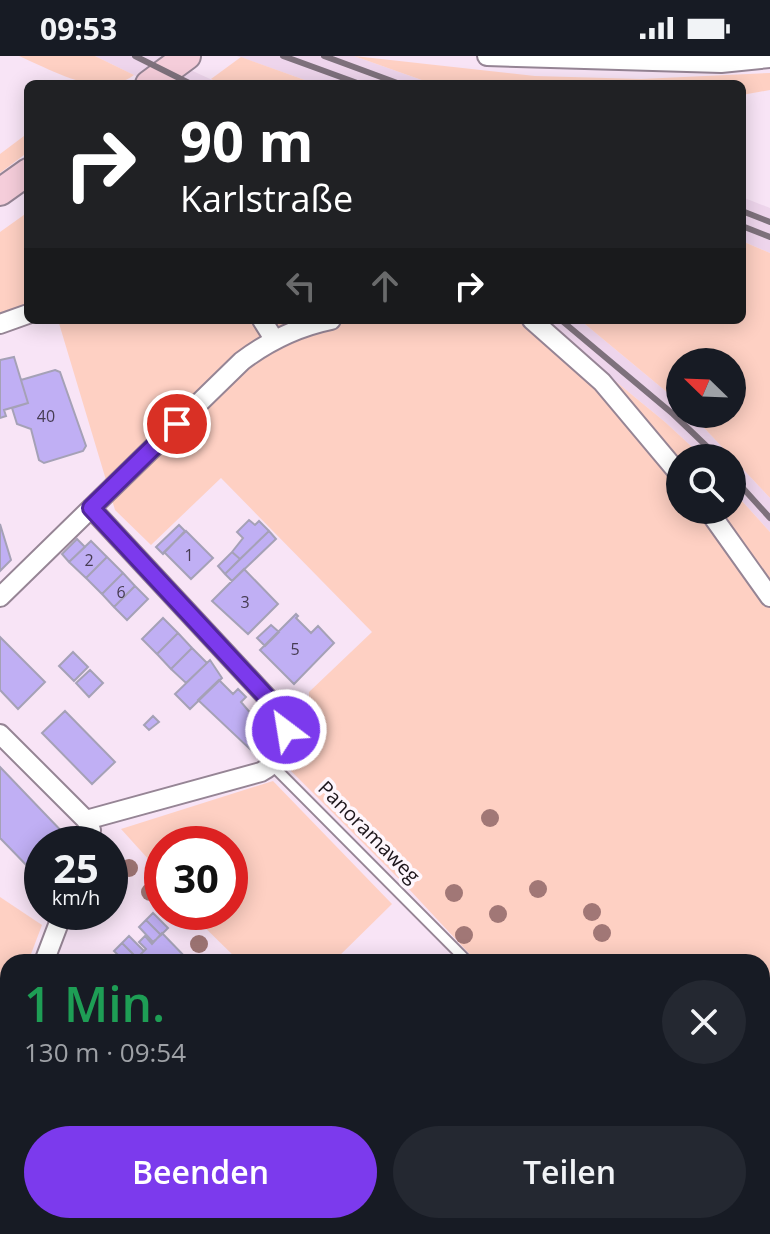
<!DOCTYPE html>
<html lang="de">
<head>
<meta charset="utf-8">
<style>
  :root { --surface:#171b24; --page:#242831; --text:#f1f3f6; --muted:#9ea1a6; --accent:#7c3aed }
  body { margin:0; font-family:"Open Sans",sans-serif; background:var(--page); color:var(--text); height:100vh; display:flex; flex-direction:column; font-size:30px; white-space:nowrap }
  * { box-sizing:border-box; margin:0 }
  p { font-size:26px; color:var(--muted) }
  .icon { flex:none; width:44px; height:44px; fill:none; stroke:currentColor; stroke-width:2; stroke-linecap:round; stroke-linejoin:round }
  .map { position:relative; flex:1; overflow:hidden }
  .panel { position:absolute; left:0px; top:898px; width:770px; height:280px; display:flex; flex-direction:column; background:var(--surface); border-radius:24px 24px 0 0; box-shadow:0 4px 20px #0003 }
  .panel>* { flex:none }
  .banner { position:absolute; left:24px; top:24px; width:722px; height:244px; border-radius:12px; box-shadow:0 4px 20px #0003; background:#202124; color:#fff; overflow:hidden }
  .needle { width:52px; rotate:293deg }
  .buttons { position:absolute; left:666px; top:292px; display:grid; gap:16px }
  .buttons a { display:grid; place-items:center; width:80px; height:80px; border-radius:50%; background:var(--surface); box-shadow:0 4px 20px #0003; font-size:40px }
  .speed { position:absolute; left:24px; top:770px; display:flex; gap:16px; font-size:40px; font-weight:700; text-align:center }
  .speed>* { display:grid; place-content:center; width:104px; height:104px; border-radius:50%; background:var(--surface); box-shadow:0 4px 20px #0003; line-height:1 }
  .speed small { font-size:20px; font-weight:400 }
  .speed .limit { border:12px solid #d22; background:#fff; color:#111 }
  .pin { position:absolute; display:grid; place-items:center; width:68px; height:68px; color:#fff; margin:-34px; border:4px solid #fff; border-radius:50%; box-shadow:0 2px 8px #0007 }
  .me { position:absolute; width:88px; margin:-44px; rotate:329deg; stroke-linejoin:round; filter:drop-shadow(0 0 6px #0008) }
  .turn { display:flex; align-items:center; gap:28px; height:168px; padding:0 24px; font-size:36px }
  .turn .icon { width:104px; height:104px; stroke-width:2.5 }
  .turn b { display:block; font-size:56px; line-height:68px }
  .lanes { display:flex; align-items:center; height:76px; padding:0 24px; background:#0003; justify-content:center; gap:40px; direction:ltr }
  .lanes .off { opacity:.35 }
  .round { display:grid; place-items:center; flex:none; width:84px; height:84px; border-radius:42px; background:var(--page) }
  .summary { display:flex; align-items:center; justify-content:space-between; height:136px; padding:0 24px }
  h1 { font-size:48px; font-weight:600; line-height:60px; color:#1e9e55 }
  .button { display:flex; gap:16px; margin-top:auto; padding:16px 24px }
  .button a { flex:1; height:92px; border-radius:48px; background:var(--accent); color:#fff; font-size:32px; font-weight:600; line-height:92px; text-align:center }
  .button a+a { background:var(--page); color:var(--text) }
  .status { display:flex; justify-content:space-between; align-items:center; height:56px; padding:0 40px; background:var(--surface); direction:ltr }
  .status svg { height:22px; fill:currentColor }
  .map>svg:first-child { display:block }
  .built { fill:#eed5ec }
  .green { fill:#fed0c3 }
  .building { fill:#c0aff4; stroke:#a5a1b6; stroke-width:2 }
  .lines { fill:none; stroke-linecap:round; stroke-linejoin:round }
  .lane-casing { stroke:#968595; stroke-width:13 }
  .street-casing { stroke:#968595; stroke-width:22 }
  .secondary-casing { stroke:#968595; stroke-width:30 }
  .lane { stroke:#fff; stroke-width:9 }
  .street { stroke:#fff; stroke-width:18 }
  .secondary { stroke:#f5cdda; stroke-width:26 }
  .rail { stroke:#7e717c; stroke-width:6 }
  .tree { fill:#a17776 }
  .route-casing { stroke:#51269a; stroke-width:20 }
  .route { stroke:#7c3aed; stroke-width:14 }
  .labels { text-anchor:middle; stroke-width:7; stroke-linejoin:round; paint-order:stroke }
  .number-label { font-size:16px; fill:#463c52 }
  .street-label { font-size:20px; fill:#1d161c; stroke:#fef6fd }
</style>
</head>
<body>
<div class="status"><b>09:53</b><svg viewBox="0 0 49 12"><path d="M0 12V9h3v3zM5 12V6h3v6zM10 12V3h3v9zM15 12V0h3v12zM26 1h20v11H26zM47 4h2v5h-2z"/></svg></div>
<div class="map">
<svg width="770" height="1178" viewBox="0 0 770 1178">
  <rect width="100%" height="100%" fill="#f8e4f6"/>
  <!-- built -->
  <path class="built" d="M95 0H160L221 28H152Z
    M237 0H354L433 28H316Z
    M742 141 770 152V197L742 185Z
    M541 264H580L680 347V358H691L770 442V476L732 434V402H704L665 366Z"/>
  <!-- green -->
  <path class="green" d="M19 0H95L134 19C100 44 52 14 19 0Z
    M354 0 535 20 641 23 770 17V34L742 39V28H433Z
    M241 1 316 28H221L211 23Z
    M28 77V96L0 117V98Z
    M28 156V250L0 258V176Z
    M742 185 770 197V442L691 358H732V306H680V347L580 264H742Z
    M58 264H541L665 366 704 402H680V454H732V434L770 476V1178H709L701 1170H762V906H477L407 831 291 715 308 664 309 636 372 576 221 422 151 489 115 454Z
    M273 725 392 848 333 906H240L189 856H230V788H162V830L144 812 150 805 121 773Z
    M0 841 42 869 28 906H8V958L0 979Z"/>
  <!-- building -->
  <path class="building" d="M14 301 28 347 4 354 6 360 0 362V304Z
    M55 314 60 316 86 390 83 395 44 407 39 404 31 373 17 368 12 352 28 347 21 324Z
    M249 464 255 469 259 465 269 475 240 503 232 496 243 482 237 476Z
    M0 468 11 504 0 515Z
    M179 469 185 475 163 498 156 491Z
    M186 475 213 502 191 523 164 496Z
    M269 475 276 483 232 525 225 518Z
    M77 483 85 491 69 506 62 498Z
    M91 485 107 501 86 522 69 506Z
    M232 496 240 503 225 518 218 510Z
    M107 501 123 517 102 538 86 522Z
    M244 513 278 548 248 578 212 545Z
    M123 517 135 530 114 551 102 538Z
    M135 530 148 543 127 564 114 551Z
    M296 558 298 560 296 562 311 577 318 570 334 587 294 628 260 594Z
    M163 562 178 577 157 598 142 583Z
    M271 569 279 576 265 590 257 582Z
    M178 577 192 592 171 613 157 598Z
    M0 581 45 626 18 653 0 634Z
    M192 592 207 607 186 627 171 613Z
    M73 596 88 611 74 625 59 610Z
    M210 604 222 622 190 653 175 638Z
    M90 614 103 627 89 641 76 627Z
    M219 624 233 638 238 633 246 641 241 646 270 680 253 696 198 644Z
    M65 655 115 706 92 728 42 677Z
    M153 660 159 666 149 674 144 669Z
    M0 711 70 784 66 788H42V811L35 818 0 782Z
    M153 857 168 872 161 879 146 864Z
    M146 864 161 879 153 886 139 871Z
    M162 877 190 906H139L136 903 146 893 139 886 145 880 152 888Z
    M129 880 144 895 137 902 122 887Z
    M122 887 137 902 133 906H125L114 895Z
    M8 1075V1170H24L21 1178H0V1098Z
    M78 1170H98L95 1178H76Z
    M98 1170H111L116 1172 114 1178H95Z
    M618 1170H657L658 1178H618Z"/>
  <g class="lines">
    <!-- lane casing -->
    <g class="lane-casing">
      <path id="lane" d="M273 710 468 906"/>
    </g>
    <!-- street casing -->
    <g class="street-casing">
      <path id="street" d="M487 0 721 7 770 2
        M262 264 274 283
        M532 264 602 326 680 419
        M0 268 28 258
        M708 454 770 541
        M0 541 242 305C270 284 297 271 331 264
        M0 678 86 764 91 774 88 788
        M86 764 261 716C288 702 290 671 273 648L91 452
        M44 906 63 856
        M0 1019 8 998
        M415 1170 435 1178
        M603 1170 604 1178
        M236 1178 238 1170"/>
    </g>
    <!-- secondary casing -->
    <g class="secondary-casing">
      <path id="secondary" d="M149 28 187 0
        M0 136 28 116"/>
    </g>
    <!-- lane -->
    <use href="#lane" class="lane"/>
    <!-- street -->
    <use href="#street" class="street"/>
    <!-- secondary -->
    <use href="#secondary" class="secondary"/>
    <!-- rail -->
    <path class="rail" d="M135 0 191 28
      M283 0 360 28
      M324 0 400 28
      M742 155 770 166
      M742 170 770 181
      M561 264 673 358 719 402
      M732 420 770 462"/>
  </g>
  <!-- trees -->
  <g class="tree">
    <circle cx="490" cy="762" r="9"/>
    <circle cx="129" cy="812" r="9"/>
    <circle cx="538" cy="833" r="9"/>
    <circle cx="150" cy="836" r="9"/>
    <circle cx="454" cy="837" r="9"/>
    <circle cx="592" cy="856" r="9"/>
    <circle cx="498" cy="858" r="9"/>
    <circle cx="602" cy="877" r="9"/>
    <circle cx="464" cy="879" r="9"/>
    <circle cx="199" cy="888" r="9"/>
  </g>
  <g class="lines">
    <!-- route casing -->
    <g class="route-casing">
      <path id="route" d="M177 368 91 452 273 648 281 659 286 674"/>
    </g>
    <!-- route -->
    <use href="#route" class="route"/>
  </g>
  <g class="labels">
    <!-- number labels -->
    <g class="number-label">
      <text x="46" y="366">40</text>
      <text x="189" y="505">1</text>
      <text x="89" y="510">2</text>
      <text x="121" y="542">6</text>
      <text x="245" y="552">3</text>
      <text x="295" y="599">5</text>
    </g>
    <!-- street labels -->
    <g class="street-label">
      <text transform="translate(369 776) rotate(45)" y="7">Panoramaweg</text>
    </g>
  </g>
</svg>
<div class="buttons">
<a><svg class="needle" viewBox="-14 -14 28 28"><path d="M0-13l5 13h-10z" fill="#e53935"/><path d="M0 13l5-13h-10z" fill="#9ea1a6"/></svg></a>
<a><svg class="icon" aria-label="search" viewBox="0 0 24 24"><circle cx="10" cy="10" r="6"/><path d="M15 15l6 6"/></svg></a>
</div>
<div class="speed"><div>25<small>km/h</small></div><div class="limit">30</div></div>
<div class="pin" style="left:177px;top:368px;background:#d93025"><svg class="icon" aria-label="arrive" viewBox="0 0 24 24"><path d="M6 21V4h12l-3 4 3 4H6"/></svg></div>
<svg class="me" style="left:286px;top:674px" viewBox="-20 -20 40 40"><circle r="17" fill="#7c3aed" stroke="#fff" stroke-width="3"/><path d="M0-11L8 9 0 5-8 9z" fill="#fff"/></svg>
<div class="banner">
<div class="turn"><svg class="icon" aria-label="right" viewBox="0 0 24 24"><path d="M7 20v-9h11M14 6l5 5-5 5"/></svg><div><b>90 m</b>Karlstraße</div></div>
<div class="lanes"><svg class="icon off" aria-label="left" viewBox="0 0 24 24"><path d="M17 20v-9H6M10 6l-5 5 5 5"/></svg><svg class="icon off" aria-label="ahead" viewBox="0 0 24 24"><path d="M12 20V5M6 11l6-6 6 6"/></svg><svg class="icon" aria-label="right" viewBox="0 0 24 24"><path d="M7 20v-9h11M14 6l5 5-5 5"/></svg></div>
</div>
<section class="panel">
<div class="summary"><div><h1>1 Min.</h1><p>130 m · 09:54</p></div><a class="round"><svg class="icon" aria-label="close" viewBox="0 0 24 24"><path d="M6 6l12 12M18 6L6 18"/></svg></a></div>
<div class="button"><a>Beenden</a><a>Teilen</a></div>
</section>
</div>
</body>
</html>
